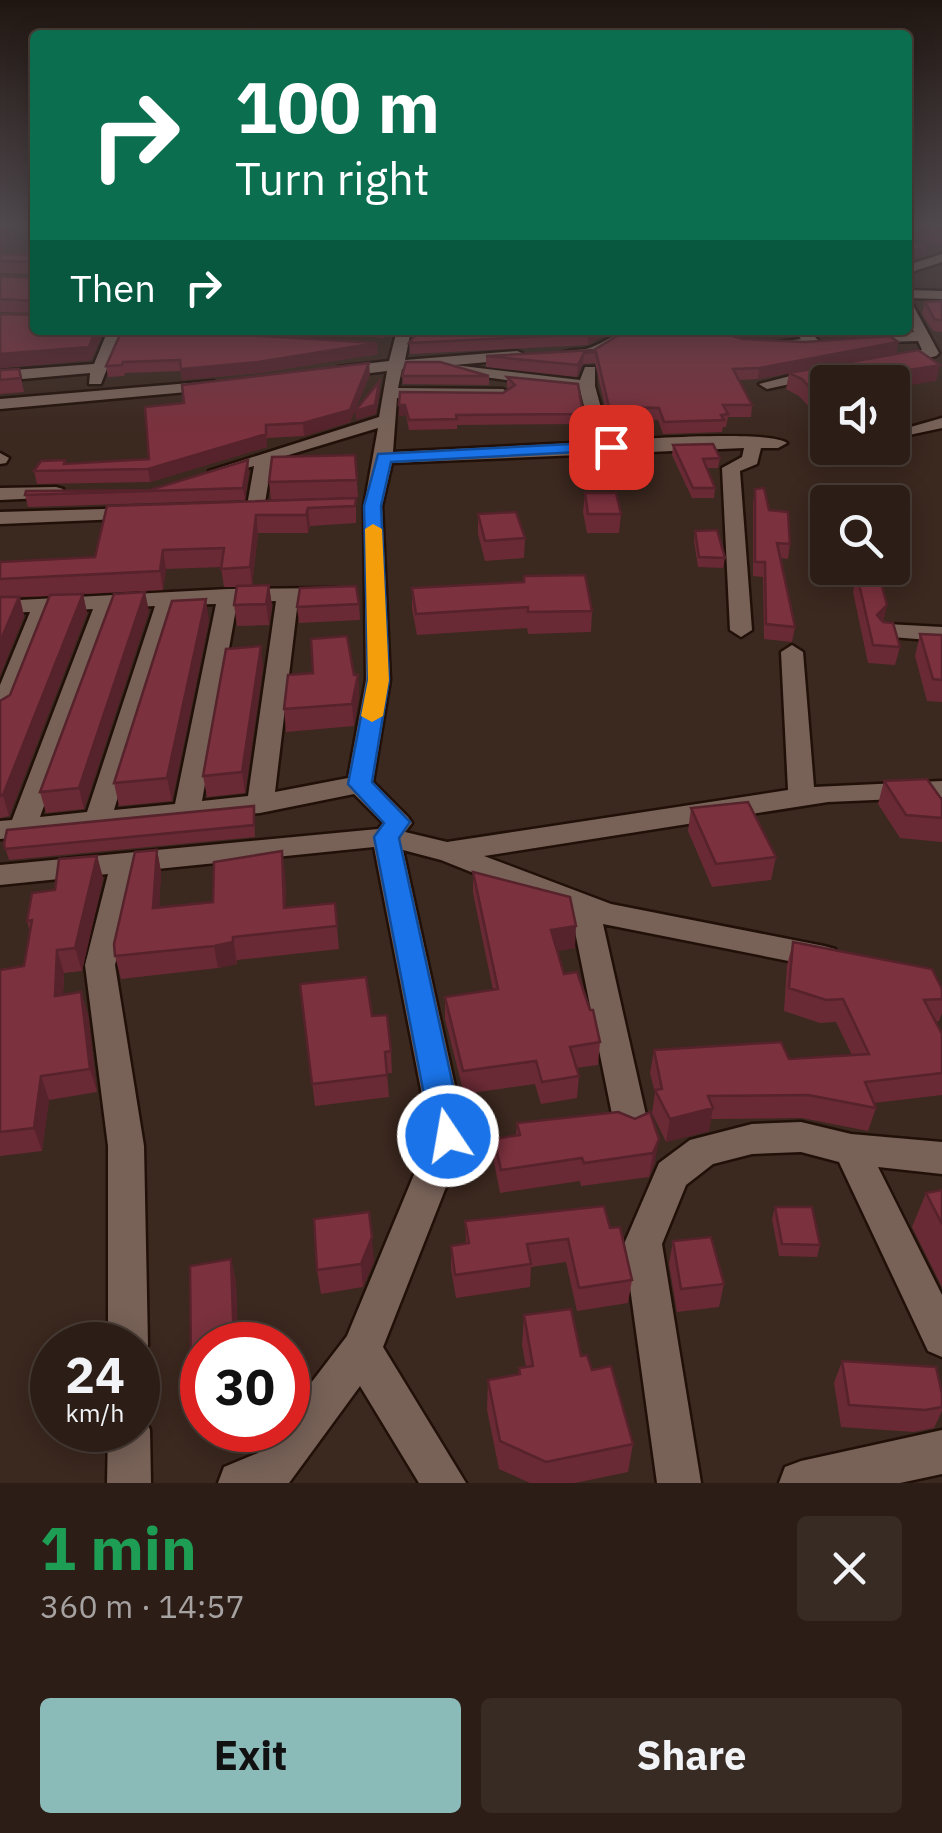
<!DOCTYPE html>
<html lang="en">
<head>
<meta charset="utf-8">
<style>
  :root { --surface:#2c1e17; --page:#382b24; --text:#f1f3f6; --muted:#a6a2a1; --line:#483c36; --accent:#8bbbb9 }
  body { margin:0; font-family:"IBM Plex Sans",sans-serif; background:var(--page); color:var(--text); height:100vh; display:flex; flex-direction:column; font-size:38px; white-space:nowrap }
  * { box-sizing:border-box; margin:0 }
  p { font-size:32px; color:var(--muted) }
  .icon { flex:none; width:55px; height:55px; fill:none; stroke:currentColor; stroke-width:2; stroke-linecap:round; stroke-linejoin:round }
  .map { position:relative; height:1483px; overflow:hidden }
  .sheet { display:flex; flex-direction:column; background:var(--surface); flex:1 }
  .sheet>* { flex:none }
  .guide { position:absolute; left:30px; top:30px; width:882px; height:305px; border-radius:10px; box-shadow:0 5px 25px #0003,0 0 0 2px var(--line); background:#0b6e4f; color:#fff; overflow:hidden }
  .tools { position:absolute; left:810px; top:365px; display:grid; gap:20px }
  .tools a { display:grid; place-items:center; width:100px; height:100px; border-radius:10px; background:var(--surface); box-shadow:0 5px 25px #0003,0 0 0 2px var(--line); font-size:50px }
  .speed { position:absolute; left:30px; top:1322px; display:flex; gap:20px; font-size:50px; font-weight:700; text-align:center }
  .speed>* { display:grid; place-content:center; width:130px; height:130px; border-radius:50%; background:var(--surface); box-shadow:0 5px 25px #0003,0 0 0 2px var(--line); line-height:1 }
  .speed small { font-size:25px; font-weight:400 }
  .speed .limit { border:15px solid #d22; background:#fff; color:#111 }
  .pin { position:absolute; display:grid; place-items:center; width:85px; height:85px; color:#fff; margin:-42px; border-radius:20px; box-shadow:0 5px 15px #0006 }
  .me { position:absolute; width:110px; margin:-55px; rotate:348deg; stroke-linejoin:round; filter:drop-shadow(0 0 8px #0008) }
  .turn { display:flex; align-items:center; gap:35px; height:210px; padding:0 40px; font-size:45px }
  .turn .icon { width:130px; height:130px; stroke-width:2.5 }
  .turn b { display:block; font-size:70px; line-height:85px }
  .then { display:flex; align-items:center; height:95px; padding:0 40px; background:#0003; gap:20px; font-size:38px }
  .round { display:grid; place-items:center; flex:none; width:105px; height:105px; border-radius:10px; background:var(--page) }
  .summary { display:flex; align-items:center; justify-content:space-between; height:170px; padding:0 40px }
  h1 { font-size:60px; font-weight:700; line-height:75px; color:#1e9e55 }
  .cta { display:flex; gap:20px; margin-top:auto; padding:20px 40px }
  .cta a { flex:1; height:115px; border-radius:10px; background:var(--accent); color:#111; font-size:40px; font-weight:700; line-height:115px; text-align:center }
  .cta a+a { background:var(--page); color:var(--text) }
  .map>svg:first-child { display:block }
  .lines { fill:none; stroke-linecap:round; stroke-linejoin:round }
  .minor-casing { stroke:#211008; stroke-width:5 }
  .minor { fill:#786258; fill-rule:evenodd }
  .wall { fill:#6a2a35 }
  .shaded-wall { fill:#56222b }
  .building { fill:#7b313e; stroke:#56222b; stroke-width:2.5 }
  .route { fill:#1a73e8; stroke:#114b97; stroke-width:2.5 }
  .slow { fill:#f59e0b }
</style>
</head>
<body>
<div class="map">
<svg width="942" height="1483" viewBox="0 0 942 1483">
  <rect width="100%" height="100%" fill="#3b281f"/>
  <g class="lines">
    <!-- minor casing -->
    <g class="minor-casing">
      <path id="minor" d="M942 254V262L908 273V265Z
        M908 290 942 291V299L908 298Z
        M908 304 913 305 939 353 936 356 895 366 890 364V358L922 350 918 341 855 343 853 340 860 336 914 332 908 320Z
        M108 330H122L101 384H89L90 373 0 381V371L94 364Z
        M247 330H262L259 335 286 341 279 345 243 341 241 338Z
        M397 330H411L405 360 517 351 522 353V359L454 365 580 380 585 367H595V386L610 441C640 439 769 430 787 443L778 448H761L757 464 740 471 752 630 741 637 730 630 722 468 742 457 744 448 392 463 382 506 390 680 373 782 408 817 412 823 405 832 447 842 788 790 781 652 792 645 803 652 814 787 942 781V797L828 802 484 856 611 904 824 946 835 949 839 957 835 965 824 968 603 924 648 1124 643 1135 631 1139 619 1135 614 1124 571 912 441 860 403 850 466 1136 383 1347 466 1483H419L360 1386 289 1483H218L224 1467 258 1453 275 1430H288V1413L347 1336 430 1136 374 847 137 871 115 965 144 1146 148 1345 138 1361V1345H108V1146L85 965 108 874 0 885V865L378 829 383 823 354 794 260 813 0 839V821L12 820 93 609 52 611 12 714 0 721V685L30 612 0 613V601L228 589 337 588 341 592 337 596 298 600 275 792 348 778 366 680 364 506 378 428 272 460 263 515H249L246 511 254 466 218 476 209 471 379 417 387 371 338 377 330 372 338 367 389 361ZM452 365 445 369 448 372 580 390 593 442 393 452 397 398 503 399 511 394 503 389 398 388 402 369ZM276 601 248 796 202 801 237 603ZM216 604 175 804 114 810 176 605ZM155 606 87 812 40 817 115 608Z
        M630 330H656C645 337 630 336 618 342 600 352 580 368 559 354 570 348 581 352 592 347 606 341 615 334 630 330Z
        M793 330H808L820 342 813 346 776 348V342L801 339Z
        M821 368 829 373 827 376 767 389 759 384Z
        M214 381 222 386 220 389 0 409V399Z
        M942 418V428L909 435 900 430Z
        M0 453 9 458 6 463 0 464Z
        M56 487 63 489V497L0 500V488Z
        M138 508 145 510V518L0 524V512Z
        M887 624 942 627V641L879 636 876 631Z
        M801 1122 851 1134 942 1142V1174L878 1167 942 1295V1357L928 1351 839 1162 801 1152 752 1154 713 1164 686 1185 662 1244 701 1483H657L624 1244 659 1163 690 1140 752 1124Z
        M138 1412 144 1415 150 1430 151 1483H107L108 1430H138Z
        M942 1430V1474L900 1483H779L785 1467 801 1461Z"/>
    </g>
    <!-- minor -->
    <use href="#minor" class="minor"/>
  </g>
  <!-- wall -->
  <path class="wall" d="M0 225H14L1 254 35 255V330H102L103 333 91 360 0 368V314L32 315 34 313 0 312V276L32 278 33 274 0 273Z
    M908 225H942V244L908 238Z
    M942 301V332L933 331 922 314 925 302Z
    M122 330H244L242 332 247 335 378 354 260 373 182 380 181 371 125 373 124 376 108 377 106 366Z
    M292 330H388L384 338Z
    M419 330H621L610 331 588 345 410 354 409 343Z
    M718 330H794L793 335 758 336Z
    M814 330H880L818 333Z
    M716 332 743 339 805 342H898L896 353 811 369 936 381 828 382V427L799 396 786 389 789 373 758 379 739 380 752 405 751 417H728L726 427H723L722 432 663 434 658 420 608 419 595 363 583 364 577 377 486 367V356L594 350Z
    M19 369 24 392 0 394V370Z
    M370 374 350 422 304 436 267 438V447L150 482 37 484 34 471 65 460 66 464 149 459 184 403Z
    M402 376H489V385L403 384Z
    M507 377 583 414 582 424 457 425V429L409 430 406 415 399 416V405L503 393 509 389 507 387Z
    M892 408 902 417 898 434H892Z
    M673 445 720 458 718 468H707L715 488 714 498H692L672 455Z
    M355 455 358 497 271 500 269 482Z
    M249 471 245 500 28 507 25 495 150 490Z
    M755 489 790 544 788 559 780 558 795 627 792 642 764 639 763 577 753 576V503Z
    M585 493 621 514 619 533H587L583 512Z
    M356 498V523L310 526 308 533H258L252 585H269L272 606 269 625 237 626 234 605 237 587H224L221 567 166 569 163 590 83 594 87 613 9 816 0 818V701L10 695 50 596 20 597 24 616 0 675V579L95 557 107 506Z
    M478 514 525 538 524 558 485 561 478 534Z
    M695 531 725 558 723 568 698 567 694 541Z
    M857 575 887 605 883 622 900 647 895 665 868 663 853 592Z
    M524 576 592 611 591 632 528 634 527 628 417 635 412 609V588L524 582Z
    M359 604 360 620 299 623 297 607Z
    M149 611 84 809 46 813 40 792Z
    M209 620 172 801 119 806 114 783Z
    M920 634 942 635V702L927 701 915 656Z
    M263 666 245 793 207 797 203 776Z
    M354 675H358L359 696 354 726 286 732 284 709Z
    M884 781 942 800V842L900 838 878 804Z
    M254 806 255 837 9 860 4 844Z
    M691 808 776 857 771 880 712 887 688 831Z
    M157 850 161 872 159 908 213 902 285 873 286 908 335 903 339 949 237 960V964L218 968 121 979 115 956Z
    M97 856 103 878 82 971 64 973 63 995 81 992 88 1015 97 1092 49 1100 42 1151 0 1156V970L24 966 30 932 27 921 55 890Z
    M473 872 575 948 557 951 564 974 600 1042 598 1065 576 1068 579 1076 577 1098 541 1104 535 1084 464 1094 445 1019V997L493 990 473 893Z
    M793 942 942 989V1013L939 1021 935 1022 942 1034V1095L874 1103 876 1108 868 1131 802 1118 711 1119 709 1131 666 1142 652 1113 655 1093 650 1073 654 1050 789 1059 852 1055 836 1022 820 1023 784 1011 787 965Z
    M300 984 372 1016 391 1051 392 1073H387L389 1097 315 1106Z
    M650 1112 655 1162 649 1177 581 1186 580 1181 500 1193 494 1162V1139L516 1136 517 1123 635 1119Z
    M942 1190V1287L912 1227 926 1193Z
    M775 1207 820 1245 817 1257 779 1256 772 1219Z
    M465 1221 610 1228 632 1280 628 1303 577 1311 566 1262 531 1267 530 1287 456 1298 451 1269V1246L466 1244Z
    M673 1241 724 1284 719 1307 677 1312 669 1264Z
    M231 1259 236 1282 238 1345H202V1381L197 1382 191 1360Z
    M374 1261 363 1287 321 1294 317 1270Z
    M524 1315 581 1356 592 1370 633 1444 628 1472 575 1483H530L499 1469 487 1410 488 1380 518 1374 519 1368 526 1367 522 1345Z
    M842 1361 942 1394V1411L934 1428 914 1432 841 1427 834 1383Z"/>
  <!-- shaded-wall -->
  <path class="shaded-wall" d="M6 225H14L0 255V238Z
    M927 246 925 256 908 262V252Z
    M96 330H102L103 333 91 360 0 368V354Z
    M595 330H621L610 331 588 345V334Z
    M898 342 896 353 758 379 759 368Z
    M377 343 378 354 260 373 182 380 181 369Z
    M584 353 583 364 577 377 578 365Z
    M369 363 370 374 350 422 304 436 303 423Z
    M940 365 936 381 892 388V382H860L861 378Z
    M379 382 380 390 376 414 356 420 355 411Z
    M399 405H405L406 415 399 416Z
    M266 425 267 447 150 482 148 469Z
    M248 460 249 471 245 500 243 488Z
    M308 508 310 526 308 533 306 515Z
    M256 515 258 533 252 586 250 567Z
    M163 550 166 569 163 590 160 571Z
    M269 585 272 606 269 625 266 604Z
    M145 592 149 611 84 809 79 788Z
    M83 594 87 613 9 816 3 795Z
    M19 597 24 616 0 675V642Z
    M206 599 209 620 172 801 167 778Z
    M887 605 883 622 877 615Z
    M261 646 263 666 245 793 242 772Z
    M358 675 359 696 354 726 352 704Z
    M157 850 161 872 158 931 153 908Z
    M282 851 285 873 287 931 284 908Z
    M97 856 103 878 82 971 75 948Z
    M576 926 575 948 549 952 551 930Z
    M233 937 237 964 218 968 214 946Z
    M57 950 64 973 62 1019 55 996Z
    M81 992 88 1015 97 1092 90 1069Z
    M41 1076 49 1100 42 1151 34 1128Z
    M713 1108 709 1131 666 1142 670 1119Z
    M659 1139 655 1162 649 1177 653 1153Z
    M372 1237 374 1261 363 1287 361 1264Z
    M231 1259 236 1282 238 1345H234Z"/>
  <!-- building -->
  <path class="building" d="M0 225H6L0 238Z
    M908 225H942V234L911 228 908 230Z
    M908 242 927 246 908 252Z
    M0 254 35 255V265L33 262 0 261Z
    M35 270V301L0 299V276L32 278Z
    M942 301V320H935L925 302Z
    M35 312V330H96L89 347 0 354V314L32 315Z
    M122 330H239L247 335 377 343 258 362 181 369 180 360 123 362 122 365 106 366Z
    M419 330H595L588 334 409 343Z
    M634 330H712L743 339 805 342 890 336 898 342 759 368 733 369 752 405H723L728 414 721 415 724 420 664 422 659 408 609 407 596 352 584 353 578 365 486 356 594 350 622 333Z
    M918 350 940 365 861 378 866 382H828V407L802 379 789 373Z
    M406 362H440L489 376H402Z
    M369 363 350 410 303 423 266 425V434L148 469 34 471 41 461 65 460 64 464 149 459 145 407 184 403 182 385Z
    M19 369 21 378 0 380V370Z
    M507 377 578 384 583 414 456 415 457 419 409 420 405 405H399L400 392 503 393 515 385Z
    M379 382 375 405 355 411Z
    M892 408 902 417H892Z
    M713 444 720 458 703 459 715 488H693L673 445Z
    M355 455 357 480 269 482 272 457Z
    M248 460 243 488 25 495 26 491 150 490Z
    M764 488 769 510 788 512 790 544 777 543 795 627 766 624 765 562H755V489Z
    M585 493H616L621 514H588Z
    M356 498 355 506 308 508 306 515H256L250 567 221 569 224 548 163 550 160 571 0 579V562L95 557 107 506Z
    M516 512 525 538 485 541 478 514Z
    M717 530 725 558 699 557 695 531Z
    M585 575 592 611 528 612V607L416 614 412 588 524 582V576Z
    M857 575 879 576 887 605 877 615 883 622 893 623 900 647 873 645Z
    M269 585 266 604 234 605 237 586Z
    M356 586 359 604 297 607 300 588Z
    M145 592 79 788 40 792 114 594Z
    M83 594 3 795 0 796V701L10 695 50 595Z
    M0 597H19L0 642Z
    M206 599 167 778 114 783 172 601Z
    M920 634 942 635V680L933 679Z
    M347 636 354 675H358L352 704 284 709 288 675 313 673 311 639Z
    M261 646 242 772 203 776 226 649Z
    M927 779 942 800V818L906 815 884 781Z
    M748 802 776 857 716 864 691 808Z
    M254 806V825L5 849 4 844 7 830Z
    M157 850 153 908 213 902 214 862 282 851 284 908 335 903 337 926 233 937V942L214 946 115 956 114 944 135 852Z
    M97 856 75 948 57 950 55 996 81 992 90 1069 41 1076 34 1128 0 1132V970L24 966 32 920 27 921 32 893 55 890 59 859Z
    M473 872 570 897 576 926 551 930 564 974 577 972 590 1010H593L600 1042 570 1047 579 1076 542 1082 536 1061 463 1071 445 997 498 989Z
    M793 942 932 969 942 989V999L924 1000 942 1034V1073L865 1082 876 1108 808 1095 708 1096 713 1108 670 1119 655 1090 662 1089 654 1050 781 1042 789 1059 869 1054 843 999 826 1000 789 988Z
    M366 977 372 1016 387 1015 391 1051 385 1052 387 1075 312 1084 300 984Z
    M618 1112 635 1119 650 1112 659 1139 653 1153 584 1163 582 1158 501 1170 494 1139 520 1135 517 1123Z
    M942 1190V1224L926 1193Z
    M604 1206 610 1228 620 1227 632 1280 579 1288 568 1239 527 1244 531 1264 455 1275 451 1246 469 1243 465 1221Z
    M775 1207H812L820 1245 782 1244Z
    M369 1212 372 1237 361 1264 317 1270 314 1219Z
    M711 1237 724 1284 681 1289 673 1241Z
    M231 1259 234 1345H202V1358L191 1360 190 1266Z
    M571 1309 581 1356 587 1355 592 1370 611 1366 633 1444 546 1462 500 1441 488 1380 520 1374 519 1368 533 1366 524 1315Z
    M842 1361 936 1367 942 1394V1407L925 1410 849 1405Z"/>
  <!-- sky -->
  <linearGradient id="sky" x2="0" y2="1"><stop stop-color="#201611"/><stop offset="0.52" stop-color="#4f484d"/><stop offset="1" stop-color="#4f484d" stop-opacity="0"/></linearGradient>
  <rect width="942" height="433" fill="url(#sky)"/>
  <!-- route -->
  <path class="route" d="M611 442 619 447 617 450 391 462 381 506 389 680 372 782 410 822 399 838 464 1136 459 1146 448 1150 437 1146 432 1136 374 837 384 823 348 784 368 680 364 506 378 454Z"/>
  <!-- slow -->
  <path class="slow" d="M373 524 382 529 389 680 383 716 372 722 361 716 368 680 365 529Z"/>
</svg>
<div class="tools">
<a><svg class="icon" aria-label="sound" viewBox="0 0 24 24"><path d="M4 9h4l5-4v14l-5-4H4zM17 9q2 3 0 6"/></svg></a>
<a><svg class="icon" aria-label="search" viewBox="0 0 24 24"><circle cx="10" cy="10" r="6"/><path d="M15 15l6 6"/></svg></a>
</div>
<div class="speed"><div>24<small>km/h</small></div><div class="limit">30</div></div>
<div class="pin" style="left:611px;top:447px;background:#d93025"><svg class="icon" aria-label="arrive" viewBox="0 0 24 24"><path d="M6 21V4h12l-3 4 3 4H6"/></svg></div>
<svg class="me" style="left:448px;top:1136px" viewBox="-20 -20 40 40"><circle r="17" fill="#1a73e8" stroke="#fff" stroke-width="3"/><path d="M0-11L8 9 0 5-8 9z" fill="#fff"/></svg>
<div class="guide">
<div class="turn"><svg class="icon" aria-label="right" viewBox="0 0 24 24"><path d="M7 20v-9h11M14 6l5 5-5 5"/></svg><div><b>100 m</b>Turn right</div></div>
<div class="then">Then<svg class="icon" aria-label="right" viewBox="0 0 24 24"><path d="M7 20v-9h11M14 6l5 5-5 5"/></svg></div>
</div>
</div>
<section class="sheet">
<div class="summary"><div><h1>1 min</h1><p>360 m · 14:57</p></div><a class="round"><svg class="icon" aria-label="close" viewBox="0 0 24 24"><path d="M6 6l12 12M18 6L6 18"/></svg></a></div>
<div class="cta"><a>Exit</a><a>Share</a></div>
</section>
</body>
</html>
